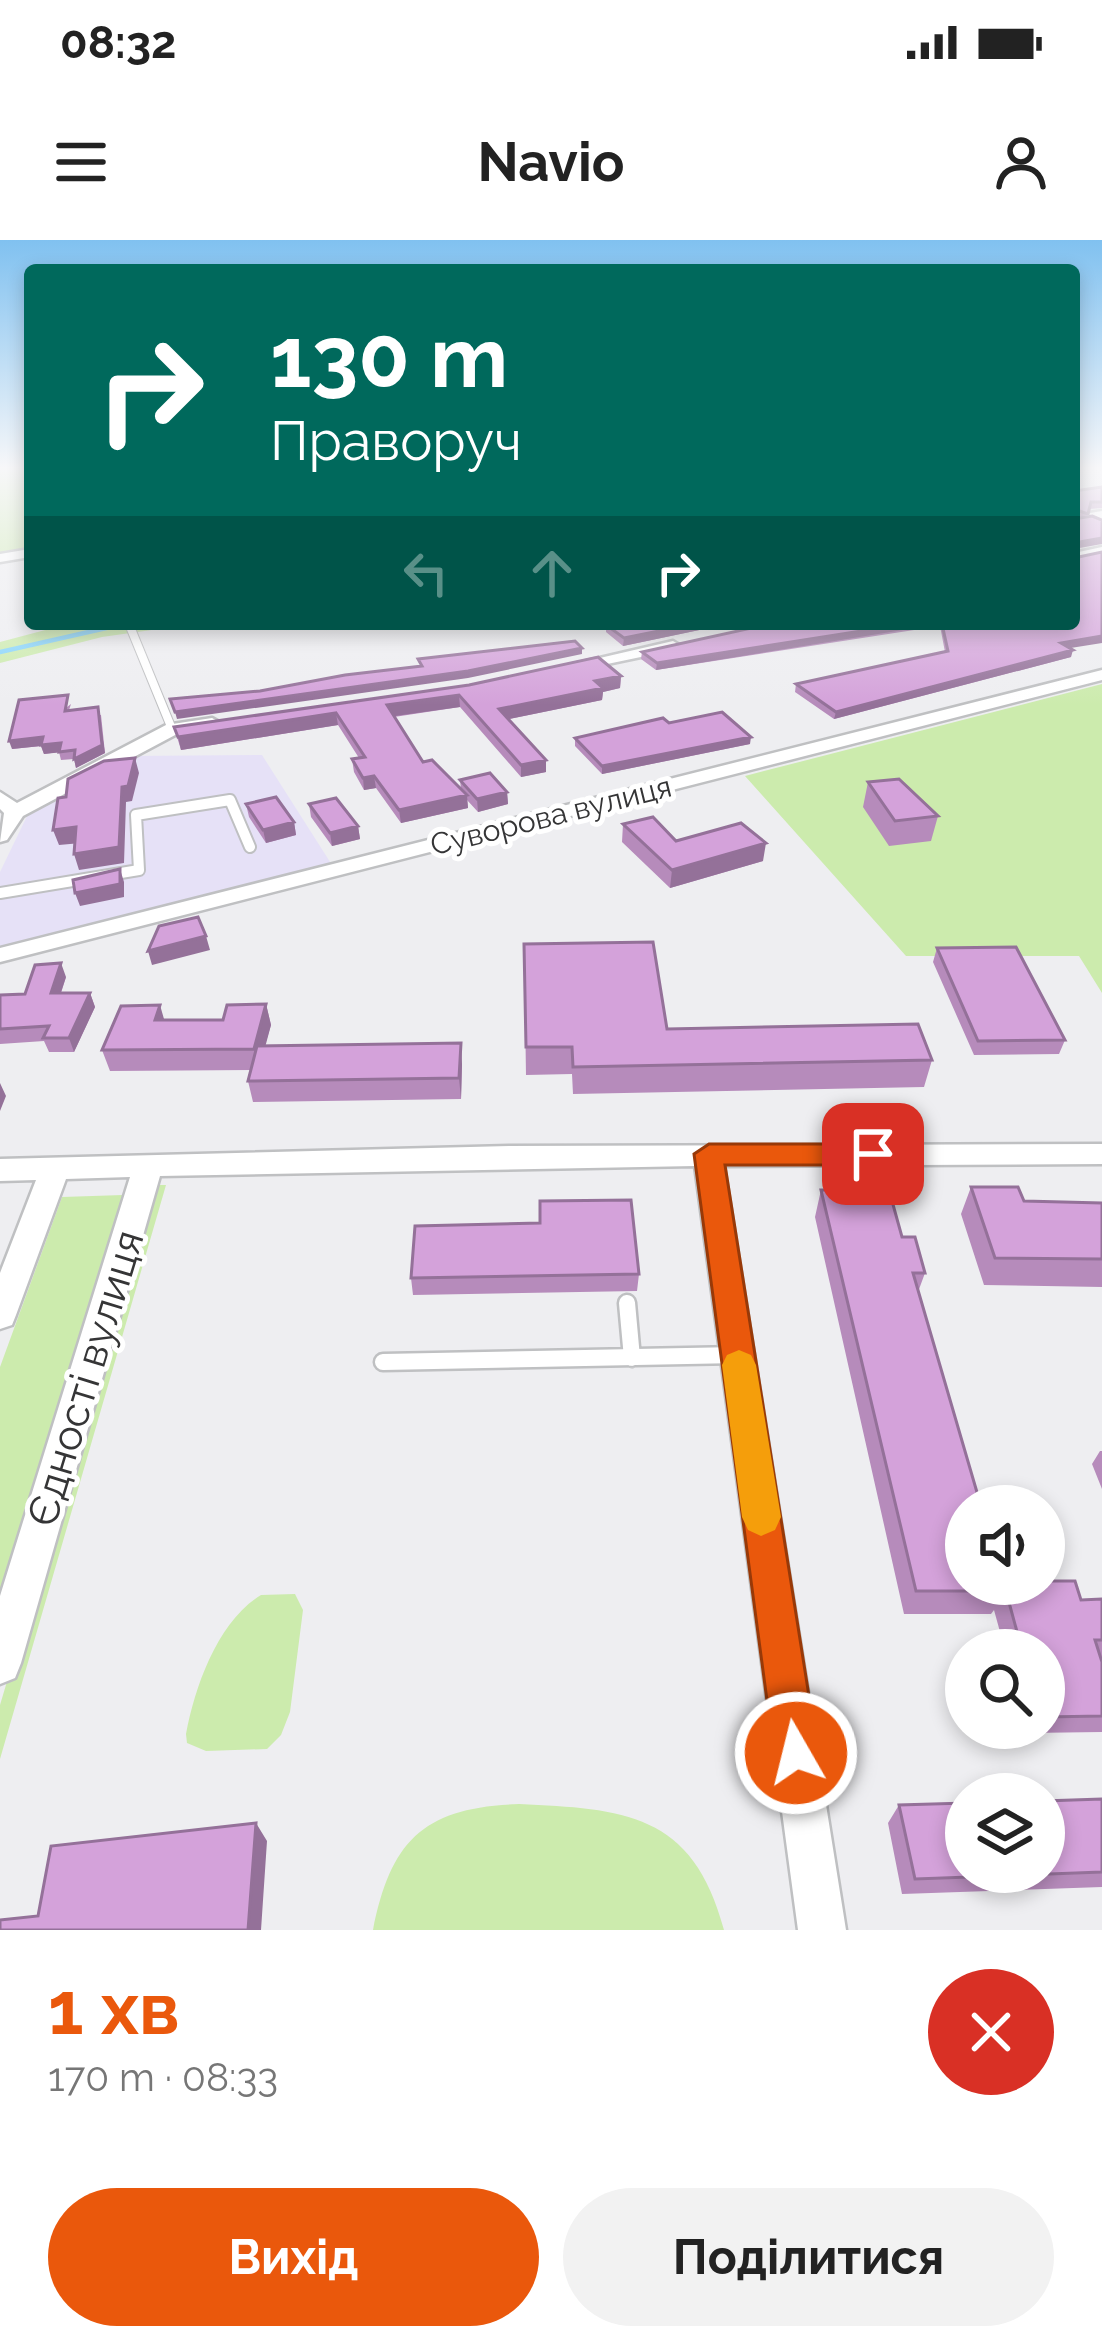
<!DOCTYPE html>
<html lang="uk">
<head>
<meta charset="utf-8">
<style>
  :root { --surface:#fff; --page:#f2f2f2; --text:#222; --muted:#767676; --accent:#ea580c }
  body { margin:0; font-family:Raleway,sans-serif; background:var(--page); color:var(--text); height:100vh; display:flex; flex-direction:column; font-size:45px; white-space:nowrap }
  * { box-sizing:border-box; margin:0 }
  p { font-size:39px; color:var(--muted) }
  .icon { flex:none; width:66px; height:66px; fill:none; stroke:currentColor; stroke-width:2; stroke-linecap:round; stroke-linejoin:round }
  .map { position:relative; height:1690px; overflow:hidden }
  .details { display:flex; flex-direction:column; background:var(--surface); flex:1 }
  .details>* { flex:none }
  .banner { position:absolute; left:24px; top:24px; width:1056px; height:366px; border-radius:12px; box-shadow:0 6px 18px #0003; background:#00695c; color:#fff; overflow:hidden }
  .buttons { position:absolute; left:945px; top:1245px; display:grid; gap:24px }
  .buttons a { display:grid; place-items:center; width:120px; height:120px; border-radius:50%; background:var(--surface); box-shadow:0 6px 18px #0003; font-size:60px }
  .pin { position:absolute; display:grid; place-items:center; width:102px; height:102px; color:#fff; margin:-51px; border-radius:24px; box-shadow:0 6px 18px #0006 }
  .me { position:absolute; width:132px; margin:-66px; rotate:352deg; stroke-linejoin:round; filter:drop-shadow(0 0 9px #0008) }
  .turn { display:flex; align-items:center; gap:42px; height:252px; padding:0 48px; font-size:54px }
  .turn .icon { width:156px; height:156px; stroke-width:2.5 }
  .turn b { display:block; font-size:84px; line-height:102px }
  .lanes { display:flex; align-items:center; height:114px; padding:0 48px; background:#0003; justify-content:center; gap:60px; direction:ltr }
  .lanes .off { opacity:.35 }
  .round { display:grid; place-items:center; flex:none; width:126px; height:126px; border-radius:63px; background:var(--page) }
  .headline { display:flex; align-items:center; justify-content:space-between; height:204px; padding:0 48px }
  h1 { font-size:72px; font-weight:700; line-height:90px; color:var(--accent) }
  .primary-button { display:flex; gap:24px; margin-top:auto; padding:24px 48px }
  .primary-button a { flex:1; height:138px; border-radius:72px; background:var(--accent); color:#fff; font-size:48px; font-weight:700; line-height:138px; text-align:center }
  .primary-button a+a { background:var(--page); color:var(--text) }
  .status { display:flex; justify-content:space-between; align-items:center; height:84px; padding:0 60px; background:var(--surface); direction:ltr }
  .status svg { height:33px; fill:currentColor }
  header { display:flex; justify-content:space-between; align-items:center; height:156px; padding:0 48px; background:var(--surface); font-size:54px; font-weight:700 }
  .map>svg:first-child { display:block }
  .industrial { fill:#e6e1f7 }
  .green { fill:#ccebad }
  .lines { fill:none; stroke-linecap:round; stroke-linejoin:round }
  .stream { stroke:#85d4fb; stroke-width:4.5 }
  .lane-far2-casing { stroke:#bfc0c2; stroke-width:10 }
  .lane-far1-casing { stroke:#bfc0c2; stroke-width:14 }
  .lane-casing { stroke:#bfc0c2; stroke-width:21 }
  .street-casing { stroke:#bfc0c2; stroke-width:5 }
  .lane-far2 { stroke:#fff; stroke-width:8 }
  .lane-far1 { stroke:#fff; stroke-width:10 }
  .lane { stroke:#fff; stroke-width:16 }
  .street { fill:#fff; fill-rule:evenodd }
  .wall { fill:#b68bbb }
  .shaded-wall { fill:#947199 }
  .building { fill:#d4a2da; stroke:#947199; stroke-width:3 }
  .route { fill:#ea580c; stroke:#983908; stroke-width:3 }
  .slow { fill:#f59e0b }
  .labels { text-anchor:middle; stroke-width:10; stroke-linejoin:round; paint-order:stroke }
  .far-street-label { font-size:30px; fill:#353536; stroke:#fff }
  .near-street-label { font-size:42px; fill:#353536; stroke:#fff }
</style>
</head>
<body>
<div class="status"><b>08:32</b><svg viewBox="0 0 49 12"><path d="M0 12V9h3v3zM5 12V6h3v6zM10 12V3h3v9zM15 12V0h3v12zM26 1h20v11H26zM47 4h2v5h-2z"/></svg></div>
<header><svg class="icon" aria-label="menu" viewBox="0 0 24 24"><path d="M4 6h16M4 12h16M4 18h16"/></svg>Navio<svg class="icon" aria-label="person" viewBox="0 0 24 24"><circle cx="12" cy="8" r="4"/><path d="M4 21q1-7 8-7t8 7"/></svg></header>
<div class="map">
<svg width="1102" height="1690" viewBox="0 0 1102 1690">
  <rect width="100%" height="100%" fill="#eeeef1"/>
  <!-- industrial -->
  <path class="industrial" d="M262 515 332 625 0 707V632L30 570 129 516Z"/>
  <!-- green -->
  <path class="green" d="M0 228H30V312L0 317Z
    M68 384H194L102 397 0 423V402Z
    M1102 444V753L1079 716H906L745 536Z
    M155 945H166L0 1519V1465Z
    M123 955 0 1354V1127L62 957Z
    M261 1355 295 1354 303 1370 290 1472 281 1495 267 1509 206 1511 187 1503 186 1494C195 1446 218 1381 261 1355Z
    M519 1564C623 1569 693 1572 724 1690H373C391 1599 425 1567 519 1564Z"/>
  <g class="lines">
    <!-- stream -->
    <path class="stream" d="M0 412 124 384"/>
    <!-- lane-far2 casing -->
    <g class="lane-far2-casing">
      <path id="lane-far2" d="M129 384 172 489"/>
    </g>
    <!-- lane-far1 casing -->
    <g class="lane-far1-casing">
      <path id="lane-far1" d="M0 653 139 630 136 575 230 560 250 607"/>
    </g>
    <!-- lane casing -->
    <g class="lane-casing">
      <path id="lane" d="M627 1063 632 1118
        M383 1122 738 1115"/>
    </g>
    <!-- street casing -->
    <g class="street-casing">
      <path id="street" d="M1102 271V283L1088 276 1090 273Z
        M1102 307V315L1074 321V313Z
        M30 309V317L0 322V314Z
        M673 401 681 406 679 409 569 432 561 427Z
        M1102 430V440L0 722V708Z
        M212 478 221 483 218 487 177 494 23 576 7 600 0 602 4 573 0 569V552L17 563 166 485Z
        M1102 904V924L724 926 846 1690H798L695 926 160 936 21 1423 15 1438 0 1444V1356L130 937 66 939 16 1075 12 1085 0 1089V1033L36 940 0 941V919L509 906Z"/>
    </g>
    <!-- lane-far2 -->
    <use href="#lane-far2" class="lane-far2"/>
    <!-- lane-far1 -->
    <use href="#lane-far1" class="lane-far1"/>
    <!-- lane -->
    <use href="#lane" class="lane"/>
    <!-- street -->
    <use href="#street" class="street"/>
  </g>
  <!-- wall -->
  <path class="wall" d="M1102 247V268L1089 269 1087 277 1080 278 1074 276V251Z
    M613 384H728L623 406 606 392V385Z
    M770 384H1074L1071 417 834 479 795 452 796 444 945 412 940 386 656 430 641 419 642 412Z
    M621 436 620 448 603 452 602 460 509 479 546 520V532L521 537 460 467 394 477 423 522 461 549 460 540 507 552 508 564 478 572 467 560 468 568 401 583 376 548 364 550 354 532 352 519 359 518 338 485 181 510 174 487Z
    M71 464 69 470 101 475 105 513 76 528 74 519 61 520 59 512 44 514 41 506 12 509Z
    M669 483 750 504 602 534 575 506V498Z
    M868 542 938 576 931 601 889 606 863 567Z
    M246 564 294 582 296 595 266 603 249 577Z
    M309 564 358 586 360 599 332 606 311 577Z
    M623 584 676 601 763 621 670 648 622 602Z
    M524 704 667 789 932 820 924 847 573 854 572 834 526 835Z
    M937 708 1065 800 1059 814 974 815 933 722Z
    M66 737 61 753H90L95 767 74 812H49L44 801 0 804V755L25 754Z
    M266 764 271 785 265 805 462 824 461 859 253 862 248 841 251 830 110 831 102 810 164 780H223Z
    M971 947 1024 961 1102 963V1047L984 1045 961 974Z
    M821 950 902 997 925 1033 918 1052 966 1344 1081 1360 1102 1359V1417H1100L1102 1422V1492L1028 1493 1027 1488H1044V1410H1005L994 1370 991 1374H904L815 977Z
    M540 983 639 1034 637 1051 413 1055 411 1038Z
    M1100 1211H1102V1249L1092 1224Z
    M1102 1559V1647L902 1654 888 1583 899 1565Z"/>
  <!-- shaded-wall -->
  <path class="shaded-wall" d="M1102 298V304L1074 309V303Z
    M694 384H728L623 406 624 398Z
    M906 384H940L656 430 657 423Z
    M1102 396V403L1058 410 1061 403Z
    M582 408V414L468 438 177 479 175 472Z
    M1073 410 1071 417 834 479 836 472Z
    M621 436 620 448 603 452 602 460 500 481 499 469 595 441Z
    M459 455 460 467 388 477 387 465Z
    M98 467 105 513 76 528 74 519Z
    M336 473 338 485 181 510 178 497Z
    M43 497 61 503 63 512 44 514 41 506 12 509 9 501Z
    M751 497 750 504 602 534V526Z
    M135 518 139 533 132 561 126 562 124 623 79 630 74 614 122 547Z
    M546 520V532L521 537V525Z
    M374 536 376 548 364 550 363 538Z
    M507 552 508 564 478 572 477 559Z
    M467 555 468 568 401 583 399 570Z
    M294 582 296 595 266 603 263 590Z
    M358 586 360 599 332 606 330 593Z
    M76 587 81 603 59 605 53 590Z
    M766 603 763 621 670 648 672 630Z
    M120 629 124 642V657L80 666 75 653Z
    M206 696 210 710 152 725 148 711Z
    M61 723 66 737 56 767 51 753Z
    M90 753 95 767 74 812 69 798Z
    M266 764 271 785 259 830 254 809Z
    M160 765 166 786 155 780Z
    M461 803 462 824 461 859 459 838Z
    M0 843 6 856 0 871Z
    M256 1583 267 1601 261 1690H248Z"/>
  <!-- building -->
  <path class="building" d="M1102 247V262H1091L1088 274 1074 269V251Z
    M1092 276 1102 280V298L1074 303V279Z
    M1102 312V396L1061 403 1073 410 836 472 796 444 948 411 942 384H1074V318Z
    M613 384H694L624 398 606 385Z
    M770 384H906L657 423 642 412Z
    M575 401 582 408 468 431 175 472 170 459 260 451 345 435 422 426 418 419Z
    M598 417 621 436 595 441 603 448 499 469 546 520 521 525 459 455 387 465 423 522 432 520 467 555 399 570 374 536 363 538 352 519 365 517 336 473 178 497 174 487 469 445Z
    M68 455 65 471 98 467 102 505 74 519 75 510 59 512 61 503 41 505 43 497 9 501 19 460Z
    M722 472 751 497 602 526 575 498 663 478 669 483Z
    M135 518 128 546 122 547 119 607 74 614 76 587 53 590 58 558 66 557 68 539 104 521Z
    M490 533 507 552 477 559 460 540Z
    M899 539 938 576 895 581 868 542Z
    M276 557 294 582 263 590 246 564Z
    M336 558 358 586 330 593 309 564Z
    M653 577 676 601 741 583 766 603 672 630 623 584Z
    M120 629V644L75 653 73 640Z
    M198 677 206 696 148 711 159 686Z
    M653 702 667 789 918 784 932 820 573 827 572 807H526L524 704Z
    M1016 707 1065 800 978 801 937 708Z
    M61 723 51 753H90L69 798H43L49 786 0 789V755L25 754 35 725Z
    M266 764 254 809 102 810 121 766 160 765 155 780H223L227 765Z
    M461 803 459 838 248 841 257 806Z
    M971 947H1018L1024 961 1102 963V1019L995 1018Z
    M821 950H889L902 997H915L925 1033H913L981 1266H966V1344H1004L1006 1351H916Z
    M631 960 639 1034 411 1038 415 986 540 983V961Z
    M1044 1341H1075L1081 1360 1102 1359V1400H1095L1102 1422V1476L1044 1477V1410H1022L1004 1344H1044Z
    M1102 1559V1632L915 1639 899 1565 966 1563V1632H1044V1561Z
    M256 1583 248 1690H0V1680L38 1676 51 1606Z"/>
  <!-- sky -->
  <linearGradient id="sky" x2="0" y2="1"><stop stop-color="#80c1f0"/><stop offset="0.49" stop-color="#f7f7f9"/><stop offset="1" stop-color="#f7f7f9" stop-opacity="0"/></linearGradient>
  <rect width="1102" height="465" fill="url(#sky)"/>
  <!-- route -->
  <path class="route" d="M709 904H873L888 914 873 925H725L818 1513 812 1529 796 1535 781 1529 774 1513 694 914Z"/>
  <!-- slow -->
  <path class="slow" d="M739 1110 751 1115 756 1125 781 1277 775 1290 761 1296 748 1290 742 1277 722 1125 727 1115Z"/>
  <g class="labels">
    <!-- far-street labels -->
    <g class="far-street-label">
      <text transform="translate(551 576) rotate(-14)" y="10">Суворова вулиця</text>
    </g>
    <!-- near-street labels -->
    <g class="near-street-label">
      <text transform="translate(85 1138) rotate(-73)" y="15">Єдності вулиця</text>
    </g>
  </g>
</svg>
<div class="buttons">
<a><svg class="icon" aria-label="sound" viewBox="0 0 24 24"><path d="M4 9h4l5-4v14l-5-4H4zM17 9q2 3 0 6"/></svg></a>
<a><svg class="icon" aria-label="search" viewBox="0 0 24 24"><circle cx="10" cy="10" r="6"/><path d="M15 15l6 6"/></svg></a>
<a><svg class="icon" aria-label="layers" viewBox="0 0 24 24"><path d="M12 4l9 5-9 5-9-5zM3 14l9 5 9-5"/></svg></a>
</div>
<div class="pin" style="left:873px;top:914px;background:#d93025"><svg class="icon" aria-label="arrive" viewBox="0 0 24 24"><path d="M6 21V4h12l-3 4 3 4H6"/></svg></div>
<svg class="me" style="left:796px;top:1513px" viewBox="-20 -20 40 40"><circle r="17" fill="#ea580c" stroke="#fff" stroke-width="3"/><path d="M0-11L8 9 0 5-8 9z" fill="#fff"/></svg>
<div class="banner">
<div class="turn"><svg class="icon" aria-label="right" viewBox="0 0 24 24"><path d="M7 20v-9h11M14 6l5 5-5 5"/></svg><div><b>130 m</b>Праворуч</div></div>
<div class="lanes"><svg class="icon off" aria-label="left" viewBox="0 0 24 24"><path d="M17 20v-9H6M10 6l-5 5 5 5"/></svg><svg class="icon off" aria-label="ahead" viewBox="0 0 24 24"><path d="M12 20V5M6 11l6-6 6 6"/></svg><svg class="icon" aria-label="right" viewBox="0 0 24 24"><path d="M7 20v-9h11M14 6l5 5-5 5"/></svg></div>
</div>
</div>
<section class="details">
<div class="headline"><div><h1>1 хв</h1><p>170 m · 08:33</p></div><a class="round" style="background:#d93025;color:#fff"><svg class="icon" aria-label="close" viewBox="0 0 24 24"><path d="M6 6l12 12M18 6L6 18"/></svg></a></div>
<div class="primary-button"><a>Вихід</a><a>Поділитися</a></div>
</section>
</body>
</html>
